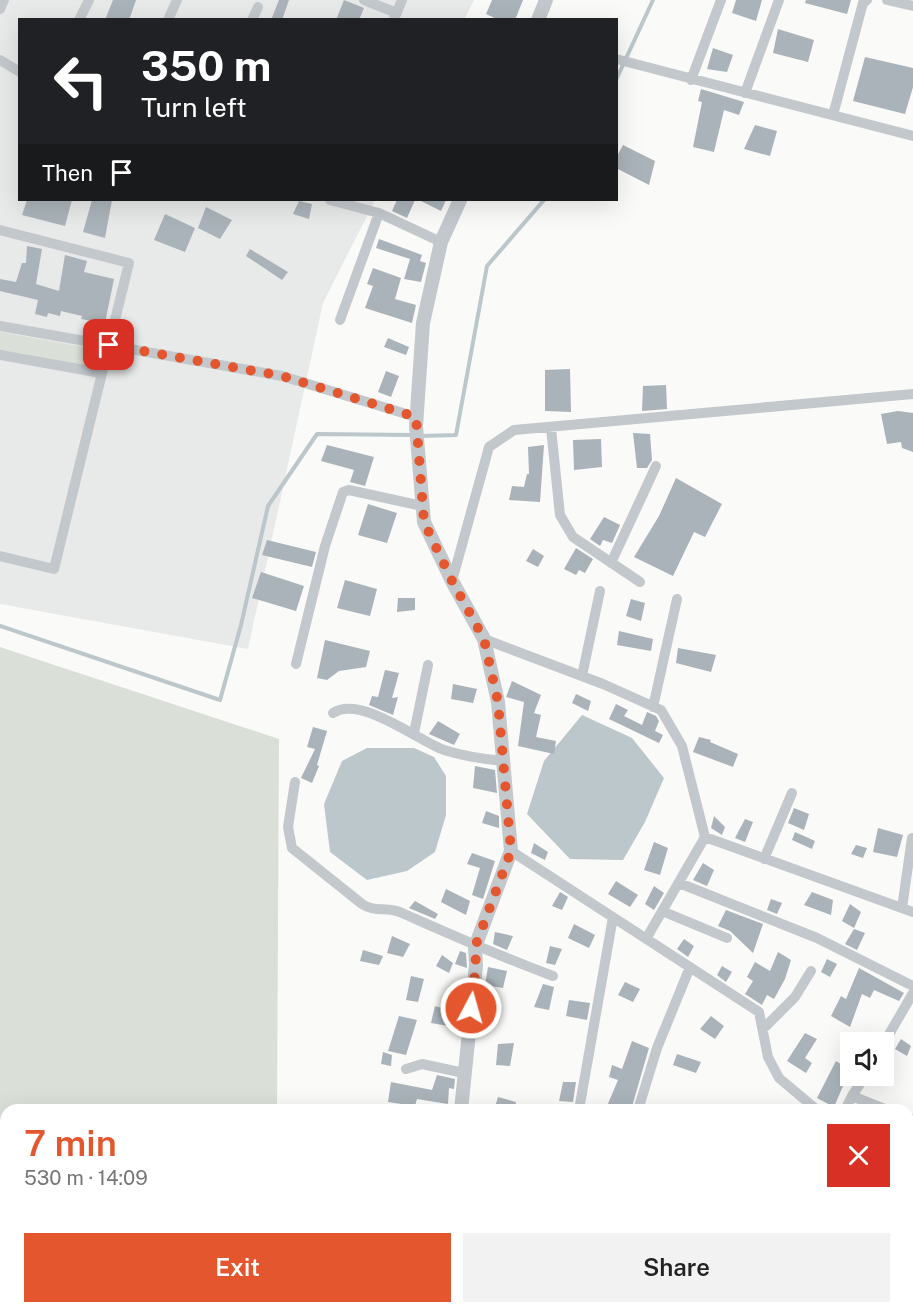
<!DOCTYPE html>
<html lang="en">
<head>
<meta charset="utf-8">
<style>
  :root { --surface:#fff; --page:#f2f2f2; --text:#222; --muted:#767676; --accent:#e4572e }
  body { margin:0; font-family:"Public Sans",sans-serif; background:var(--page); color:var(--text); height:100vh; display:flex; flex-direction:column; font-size:22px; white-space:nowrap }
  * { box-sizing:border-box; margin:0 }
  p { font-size:20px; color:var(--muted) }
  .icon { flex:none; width:33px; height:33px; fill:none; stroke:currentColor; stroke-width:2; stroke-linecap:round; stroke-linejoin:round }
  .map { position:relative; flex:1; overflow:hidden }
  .details { position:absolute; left:0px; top:1104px; width:914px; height:210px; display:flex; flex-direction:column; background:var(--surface); border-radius:18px 18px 0 0; box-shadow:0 6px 24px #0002 }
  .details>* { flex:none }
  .top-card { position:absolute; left:18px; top:18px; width:600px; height:183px; border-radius:0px; box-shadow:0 6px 24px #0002; background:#202124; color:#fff; overflow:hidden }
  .fabs { position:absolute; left:840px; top:1032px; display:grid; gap:12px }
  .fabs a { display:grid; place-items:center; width:54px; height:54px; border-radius:0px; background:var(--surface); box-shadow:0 6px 24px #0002; font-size:30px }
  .pin { position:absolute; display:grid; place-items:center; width:51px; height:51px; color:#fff; margin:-26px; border-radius:12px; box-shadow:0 3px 9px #0006 }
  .me { position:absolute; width:66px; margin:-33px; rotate:6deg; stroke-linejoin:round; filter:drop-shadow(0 0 4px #0008) }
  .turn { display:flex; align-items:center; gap:21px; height:126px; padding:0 24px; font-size:27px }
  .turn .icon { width:78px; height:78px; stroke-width:2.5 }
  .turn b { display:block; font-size:42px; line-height:51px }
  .then { display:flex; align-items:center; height:57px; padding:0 24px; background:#0003; gap:12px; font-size:22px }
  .round { display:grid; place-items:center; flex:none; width:63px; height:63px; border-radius:0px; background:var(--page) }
  .headline { display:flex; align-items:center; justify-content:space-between; height:102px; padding:0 24px }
  h1 { font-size:36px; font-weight:600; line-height:45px; color:var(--accent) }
  .action { display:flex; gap:12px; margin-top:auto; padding:12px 24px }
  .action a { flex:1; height:69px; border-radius:0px; background:var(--accent); color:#fff; font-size:24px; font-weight:600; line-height:69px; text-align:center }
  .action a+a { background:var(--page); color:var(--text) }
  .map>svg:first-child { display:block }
  .built { fill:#e8e9e9 }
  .green { fill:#dadfd7 }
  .water { fill:#bbc7cb }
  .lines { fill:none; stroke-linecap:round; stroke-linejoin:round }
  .stream { stroke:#bbc7cb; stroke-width:4 }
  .building { fill:#aab3b9 }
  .minor { stroke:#c3c8cc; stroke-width:10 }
  .tertiary { stroke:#c3c8cc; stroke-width:14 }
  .route { stroke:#e4572e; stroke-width:10; stroke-dasharray:0 18 }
</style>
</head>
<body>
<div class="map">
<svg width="913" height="1314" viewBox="0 0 913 1314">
  <rect width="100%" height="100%" fill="#fafaf8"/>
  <!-- built -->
  <path class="built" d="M0 0H474L464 20H20V200H375L323 303 248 649 0 604Z"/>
  <!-- green -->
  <path class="green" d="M0 332 94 349 98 359 90 367 0 351Z
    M0 647 279 739 277 1110H6V1308H276V1314H0Z"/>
  <!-- water -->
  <path class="water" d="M582 715 632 738 664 778 645 822 623 860 570 859 527 814 544 761Z
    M367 748H414L434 757 446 776V815L435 852 407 871 367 880 330 852 324 804 342 761Z
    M333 1308H376L375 1314H335Z"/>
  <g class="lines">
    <!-- stream -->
    <path class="stream" d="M616 80 653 0
      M420 436 456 435 487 266 544 200
      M0 626 220 700 241 625 268 506 317 434 412 435"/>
  </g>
  <!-- building -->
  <path class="building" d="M113 0H136L129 20H105Z
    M279 0H289L282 20H271Z
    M344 0 364 8 359 20H336Z
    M492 0H523L515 20H499L486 14Z
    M736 0H762L756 21 732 13Z
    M806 0H851L847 14 805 3Z
    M778 29 814 40 808 62 773 53Z
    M713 48 733 55 727 72 707 69Z
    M865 57 913 68V87L905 114 853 101Z
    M701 89 744 102 739 115 724 110 714 152 693 147 702 102 698 101Z
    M755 125 777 131 770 156 744 149Z
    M623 145 655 161 649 185 616 168V158Z
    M27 200H72L65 226 22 215Z
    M92 200H112L105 238 83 232Z
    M397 200H415L407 218 392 211Z
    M419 200H446L441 211Z
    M299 201 312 204 309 219 293 214Z
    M206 207 232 220 220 239 198 228Z
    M165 214 195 228 185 252 154 240Z
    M379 239 422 255 420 261 426 263 421 282 404 279 410 259 376 248Z
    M27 246 42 249 36 284 59 291 65 255 87 261 84 272 114 279 105 323 81 319 82 316 61 311 60 316 48 313 47 317 35 314 38 300 0 291V279L16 282 22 263H26Z
    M250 249 288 272 282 280 246 256Z
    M373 268 401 278 395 299 416 305 412 323 365 308 373 286 367 284Z
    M388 338 409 347 406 355 384 347Z
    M570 369 571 412 545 411V370Z
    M386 371 399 376 391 397 378 392Z
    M666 385 667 409 642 411 643 386Z
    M898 411 913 413V452L902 448 901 442 887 444 881 414Z
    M633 433 650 434 652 460 647 468H637Z
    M601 439 602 467 574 470 573 440Z
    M327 445 374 457 365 486 350 482 354 470 321 461Z
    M544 445 540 502 509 500 512 486 524 487 527 474H529L528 447Z
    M676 478 722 504 705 537 694 532 673 576 634 557 659 516Z
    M368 504 397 513 387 543 358 535Z
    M604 517 620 525 612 543 603 540 600 546 590 539Z
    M267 540 316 552 312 567 262 555Z
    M576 548 593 559 585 573 579 570 576 575 564 569Z
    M533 549 544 556 538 567 526 561Z
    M261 572 304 586 296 611 252 598Z
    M345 580 377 589 370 616 337 608Z
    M398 598H415V610L397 612Z
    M631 599 645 603 641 621 626 616Z
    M619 631 653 639 651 651 617 645Z
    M325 640 370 651 366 667 339 671 327 680 317 678Z
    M678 648 716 655 711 672 676 663Z
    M385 670 399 673 392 698 398 697 393 715 369 705 372 696 378 697Z
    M512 681 541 695 534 713 541 715 536 737 556 741 554 754 518 746 524 702 506 697Z
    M453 684 477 689 473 703 451 699Z
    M576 694 591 701 588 711 572 703Z
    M616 704 628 710 624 716 642 725 647 712 656 716 659 721 655 731 663 735 659 743 609 719Z
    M438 721 460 734 454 745 429 734Z
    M313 727 327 731 317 765 319 766 312 783 301 778 315 749 307 747Z
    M699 737 711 740 710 742 738 754 733 767 693 752Z
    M475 766 495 770 497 793 473 788Z
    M794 808 809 814 804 830 788 823Z
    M486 811 499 816V828L482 823Z
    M714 816 725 827 722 835 711 828Z
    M745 819 753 822 745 842 735 838Z
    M878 828 903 835 897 857 873 852Z
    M795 832 815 841 812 849 792 840Z
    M654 842 668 848 660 875 644 870Z
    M534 843 548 852 545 860 531 853Z
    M856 845 867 848 863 858 851 854Z
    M472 853 495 861 483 899 472 895 480 868 467 864Z
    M703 863 714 870 707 886 693 880Z
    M616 881 638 895 630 907 608 894Z
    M654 886 664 893 654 910 645 904Z
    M446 889 470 901 466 915 441 902Z
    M560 892 568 897 562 910 552 906Z
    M812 892 833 900 831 915 804 905Z
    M771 899 782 903 777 914 767 910Z
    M415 901 438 914 435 919 409 908Z
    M850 904 861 912 854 928 842 921Z
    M726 910 763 924 753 953 730 931 718 926Z
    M574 924 595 935 589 948 568 938Z
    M854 929 865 933 857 950 845 944Z
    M495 932 513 936 507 950 493 944Z
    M392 936 410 944 403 957 387 953Z
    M684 939 694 946 688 957 677 949Z
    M550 946 562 949 555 965 546 963Z
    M363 950 383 956 379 965 360 961Z
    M460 951 466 953 467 968 455 964Z
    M778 952 791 960 785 979 774 999 767 995 762 1005 745 994 753 981 747 977 755 962 770 971Z
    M442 955 453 963 449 973 436 966Z
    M827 959 837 964 830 977 821 972Z
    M722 966 732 972 726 982 717 975Z
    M488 967 507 971 503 988 485 985Z
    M859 968 904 993 899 1001 874 990 870 998 862 994 850 1027 831 1016 841 996 846 999Z
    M411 976 424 979 418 1002 406 1000Z
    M625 982 640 989 633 1002 618 995Z
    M543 984 554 987 549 1010 534 1007Z
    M569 1000 590 1003 587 1020 566 1016Z
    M435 1006 462 1014 460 1028 431 1023Z
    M399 1016 417 1020 406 1055 388 1051Z
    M711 1016 724 1026 715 1039 700 1029Z
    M805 1033 817 1039 805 1058 812 1063 806 1073 787 1061Z
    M901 1039 911 1046 907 1056 895 1049Z
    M632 1041 649 1048 631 1110H618L607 1106 618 1080 609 1077 612 1065 622 1069Z
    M514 1043 510 1066 496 1065 498 1044Z
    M383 1052 392 1055 391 1066 381 1064Z
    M677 1054 701 1062 696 1073 673 1065Z
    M836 1061 850 1070 834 1107 817 1098Z
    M437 1075 455 1079 454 1089 449 1088 448 1104 417 1099 415 1106 388 1102 391 1082 432 1090Z
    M563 1082H576L573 1102 559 1101Z
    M498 1097 516 1102 515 1110H494Z"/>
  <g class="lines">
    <!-- minor -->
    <path class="minor" d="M364 0 397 13
      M887 0 913 6
      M0 9 4 0
      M394 19 402 0
      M79 20 89 0
      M168 20 177 0
      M252 20 258 7
      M616 59 913 136
      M0 60 20 72
      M691 80 721 0
      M745 93 779 0
      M833 115 860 14 863 3 867 0
      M330 200 379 213 441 242
      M0 230 129 263 54 569 0 556
      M340 320 379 213
      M0 326 282 376 416 417
      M0 355 101 373
      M551 428 560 515 573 537 640 582
      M611 563 656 466
      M452 581 489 447 514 430 913 394
      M484 639 603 684 661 710 682 746 705 837
      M296 664 325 546 343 492 349 490 422 506
      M582 676 600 591
      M653 707 677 599
      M333 713C361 695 417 740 444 750 463 756 483 759 503 761
      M414 733 428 665
      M295 782 288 827 292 848 362 904C375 913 388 906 402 913 452 935 501 957 553 976
      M511 851 759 1012 768 1057 779 1078 817 1110
      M764 859 792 793
      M679 883 817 938 913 986
      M902 908 912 838
      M662 911 727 938
      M646 939 705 837 913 912
      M763 1029 795 997 811 971
      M884 1043 913 993
      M406 1069 422 1064 464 1073
      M852 1096 865 1076
      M579 1110 613 917
      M638 1110 657 1048 690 967
      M845 1110 852 1096 887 1110
      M908 1118 913 1120
      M908 1183 913 1186
      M908 1282 913 1274
      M293 1308 296 1314
      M757 1308 776 1314
      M888 1312 891 1308
      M534 1314 536 1308
      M827 1314 828 1308"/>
    <!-- tertiary -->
    <path class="tertiary" d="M538 20 546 0
      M460 200 441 242 423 323 416 426 424 522 452 581 484 639 498 702 511 851 475 947 476 965 461 1110
      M546 1308 555 1314"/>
  </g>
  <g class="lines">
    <!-- route -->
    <path class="route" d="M109 345 282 376 416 417 424 522 452 581 484 639 498 702 511 851 475 947 476 965 471 1008"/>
  </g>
</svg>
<div class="fabs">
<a><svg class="icon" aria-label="sound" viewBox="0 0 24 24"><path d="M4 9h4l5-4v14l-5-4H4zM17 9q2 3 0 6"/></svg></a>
</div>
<div class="pin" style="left:109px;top:345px;background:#d93025"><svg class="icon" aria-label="arrive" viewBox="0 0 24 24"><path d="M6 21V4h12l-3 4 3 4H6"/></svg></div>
<svg class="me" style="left:471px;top:1008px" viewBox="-20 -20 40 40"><circle r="17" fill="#e4572e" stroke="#fff" stroke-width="3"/><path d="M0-11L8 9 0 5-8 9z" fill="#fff"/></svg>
<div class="top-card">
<div class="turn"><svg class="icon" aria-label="left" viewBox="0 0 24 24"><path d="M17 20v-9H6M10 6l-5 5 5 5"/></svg><div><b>350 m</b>Turn left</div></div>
<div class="then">Then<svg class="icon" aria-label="arrive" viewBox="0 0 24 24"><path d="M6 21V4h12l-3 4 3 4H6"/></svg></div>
</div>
<section class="details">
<div class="headline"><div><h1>7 min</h1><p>530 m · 14:09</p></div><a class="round" style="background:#d93025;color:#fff"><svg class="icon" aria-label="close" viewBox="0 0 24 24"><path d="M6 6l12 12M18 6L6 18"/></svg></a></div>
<div class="action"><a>Exit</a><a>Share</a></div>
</section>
</div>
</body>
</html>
